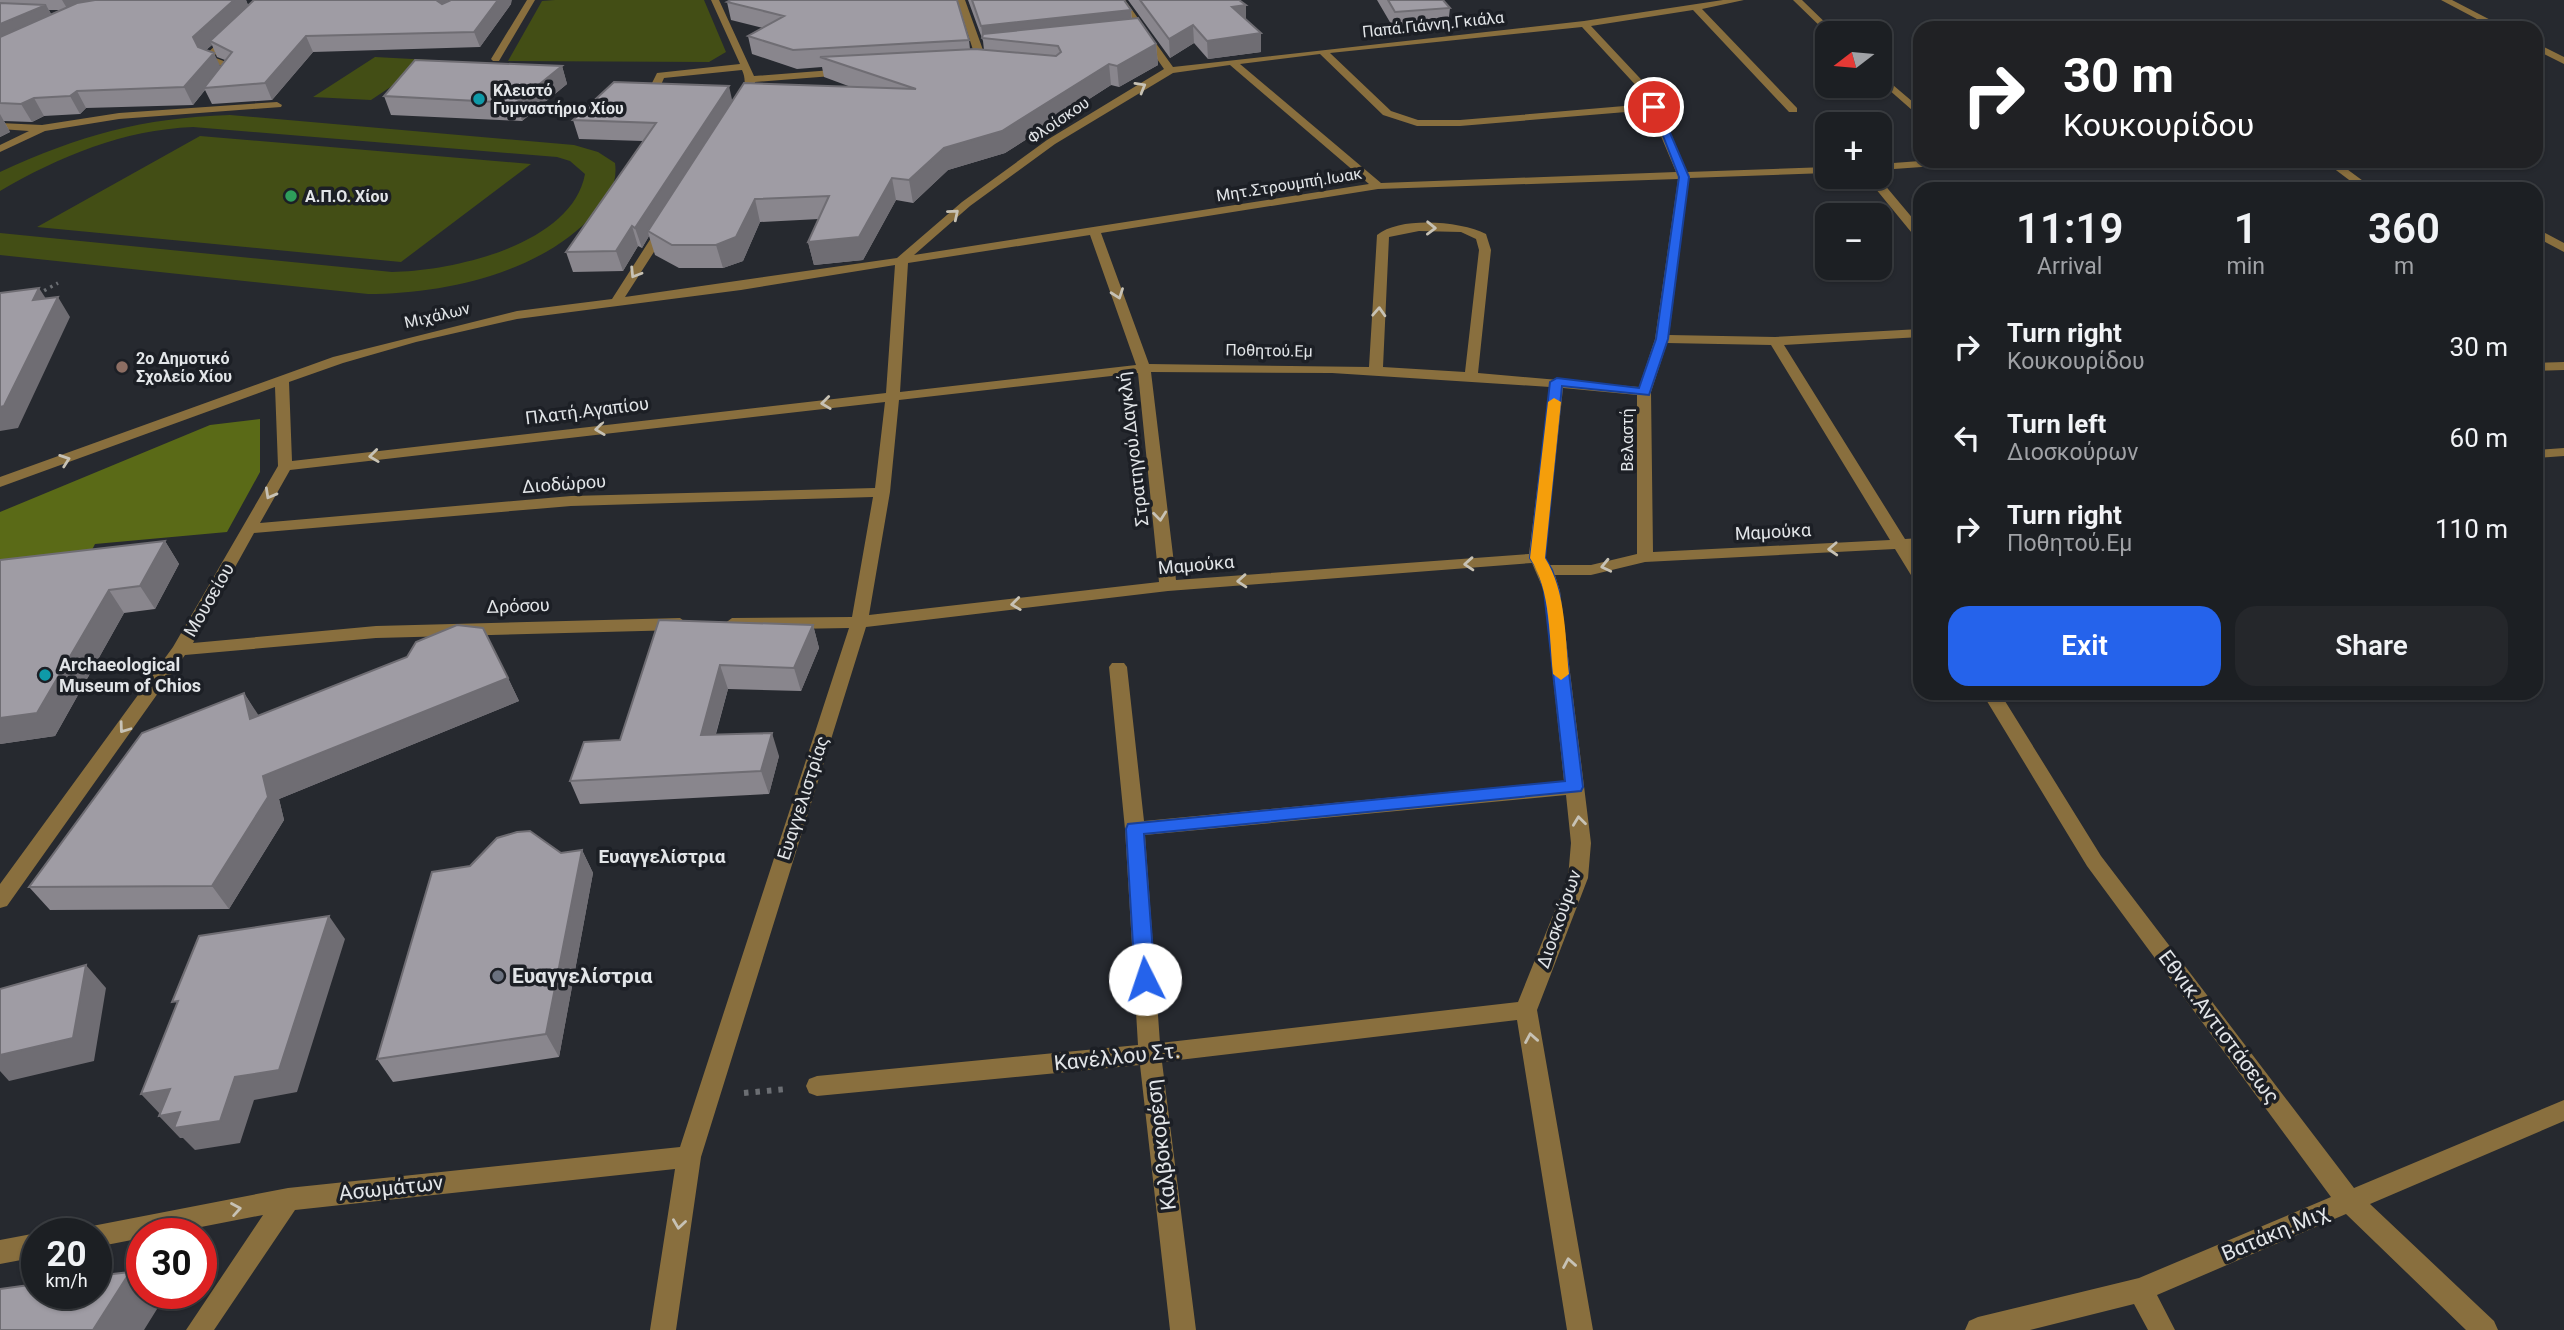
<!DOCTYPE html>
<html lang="en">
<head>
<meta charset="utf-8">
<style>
  :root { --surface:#1c1f23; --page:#25272b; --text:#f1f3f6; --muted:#a0a2a6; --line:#3a3d41; --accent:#2563eb }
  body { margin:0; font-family:Roboto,sans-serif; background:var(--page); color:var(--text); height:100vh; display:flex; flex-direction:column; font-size:26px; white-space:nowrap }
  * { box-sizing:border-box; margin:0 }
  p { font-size:23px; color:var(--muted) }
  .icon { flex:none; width:38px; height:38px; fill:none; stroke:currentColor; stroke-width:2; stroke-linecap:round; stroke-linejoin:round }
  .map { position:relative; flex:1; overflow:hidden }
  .panel { position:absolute; left:1913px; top:182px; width:630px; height:518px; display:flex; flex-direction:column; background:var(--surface); border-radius:21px; box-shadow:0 2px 5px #0004,0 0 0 2px var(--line) }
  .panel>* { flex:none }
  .hud { position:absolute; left:1913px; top:21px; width:630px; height:147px; border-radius:21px; box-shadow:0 2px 5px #0004,0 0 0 2px var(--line); background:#202124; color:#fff; overflow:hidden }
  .needle { width:46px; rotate:254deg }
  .tools { position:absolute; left:1815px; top:21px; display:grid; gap:14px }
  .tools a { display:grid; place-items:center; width:77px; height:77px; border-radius:14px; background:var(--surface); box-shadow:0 2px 5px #0004,0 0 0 2px var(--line); font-size:35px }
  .speed { position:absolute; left:21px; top:1218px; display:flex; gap:14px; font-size:35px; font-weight:700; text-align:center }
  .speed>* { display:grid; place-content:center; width:91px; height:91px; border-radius:50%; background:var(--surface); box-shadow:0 2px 5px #0004,0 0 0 2px var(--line); line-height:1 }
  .speed small { font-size:18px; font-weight:400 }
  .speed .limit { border:10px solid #d22; background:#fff; color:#111 }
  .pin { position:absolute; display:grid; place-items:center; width:60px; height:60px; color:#fff; margin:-30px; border:4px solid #fff; border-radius:50%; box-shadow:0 2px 7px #0007 }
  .me { position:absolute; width:77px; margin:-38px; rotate:356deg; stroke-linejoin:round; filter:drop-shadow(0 0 5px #0008) }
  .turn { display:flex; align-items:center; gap:24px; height:147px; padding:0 35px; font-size:32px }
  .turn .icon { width:91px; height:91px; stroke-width:2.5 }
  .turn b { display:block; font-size:49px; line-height:60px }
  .eta { display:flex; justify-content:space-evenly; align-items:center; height:119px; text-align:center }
  .eta b { font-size:42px; font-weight:600; line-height:49px }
  .primary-button { display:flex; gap:14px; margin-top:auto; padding:14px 35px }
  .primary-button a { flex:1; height:80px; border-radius:21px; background:var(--accent); color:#fff; font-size:28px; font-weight:600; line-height:80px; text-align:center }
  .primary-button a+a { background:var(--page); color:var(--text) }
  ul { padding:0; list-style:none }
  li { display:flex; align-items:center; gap:21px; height:91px; padding:0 35px }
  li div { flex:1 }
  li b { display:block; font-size:26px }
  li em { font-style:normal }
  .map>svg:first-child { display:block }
  .green { fill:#434e15 }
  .forest { fill:#5a6a17 }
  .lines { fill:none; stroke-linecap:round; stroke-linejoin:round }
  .path-far1 { stroke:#6b6e73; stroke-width:3.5; stroke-dasharray:2.5 4.5; stroke-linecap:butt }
  .path { stroke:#6b6e73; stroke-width:6; stroke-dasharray:4.5 7; stroke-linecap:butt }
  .minor { fill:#896f3e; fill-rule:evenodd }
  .wall { fill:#89868d; fill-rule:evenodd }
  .shaded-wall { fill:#6f6d73 }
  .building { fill:#9f9ca4; stroke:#6f6d73; stroke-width:2 }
  .oneway { stroke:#c7c2b5 }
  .route { fill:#2563eb; stroke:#184099; stroke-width:2 }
  .slow { fill:#f59e0b }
  .culture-dot { fill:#0f9aa8; stroke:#1c1f25; stroke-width:2.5 }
  .leisure-dot { fill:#2e9e5b; stroke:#1c1f25; stroke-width:2.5 }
  .education-dot { fill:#8d6e63; stroke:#1c1f25; stroke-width:2.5 }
  .worship-dot { fill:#6b7280; stroke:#1c1f25; stroke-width:2.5 }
  .labels { text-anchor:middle; stroke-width:7; stroke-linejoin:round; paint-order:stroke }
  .far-street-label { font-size:16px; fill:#e2e5e8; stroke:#1c1f25 }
  .far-poi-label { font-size:16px; font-weight:bold; fill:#e2e5e8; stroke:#1c1f25; text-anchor:start }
  .street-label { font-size:18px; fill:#e2e5e8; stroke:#1c1f25 }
  .poi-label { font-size:18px; font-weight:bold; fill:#e2e5e8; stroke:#1c1f25; text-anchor:start }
  .neighbourhood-label { font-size:19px; font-weight:bold; fill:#e2e5e8; stroke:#1c1f25 }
  .near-poi-label { font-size:21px; font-weight:bold; fill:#e2e5e8; stroke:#1c1f25; text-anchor:start }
  .near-street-label { font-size:21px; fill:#e2e5e8; stroke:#1c1f25 }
</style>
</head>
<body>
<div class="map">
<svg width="2564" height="1330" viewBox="0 0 2564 1330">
  <rect width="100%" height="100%" fill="#26292f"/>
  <!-- green -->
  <path class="green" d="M555 0H704L726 52 709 62 508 61 542 1Z
    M375 57 431 60 371 100 313 97Z
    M230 115 574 145 598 152 615 163C618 184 608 198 594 214 541 273 444 294 368 294L0 255V233L392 272C452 271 572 245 585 174L570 161 557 157 193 127C123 130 60 156 0 191V172C80 135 142 118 230 115Z
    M200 136 531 164 401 262 37 227Z"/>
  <!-- forest -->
  <path class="forest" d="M260 419V472L227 532 95 544 79 575 0 585V512L210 425Z"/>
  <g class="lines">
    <!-- path-far1 -->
    <path class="path-far1" d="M38 294 58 283"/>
    <!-- path -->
    <path class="path" d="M744 1093 787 1089"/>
    <!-- minor -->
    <path class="minor" d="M527 0H535L499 61H493L491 59Z
      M711 0H719L754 76 845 69 850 72 845 75 755 82 752 95 740 108 735 105C743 94 748 83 742 70L664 78 661 85 681 89V93L677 94 654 89 651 85 657 73 740 64Z
      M957 0H965L983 50 981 66 973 64V50Z
      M1116 0H1125L1173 67 1584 21 1723 0H1744L1702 9 1797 108V112H1789L1693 10 1591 26 1652 91 1687 172 1827 167V173L1689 178 1669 335 1775 337 1920 329V337L1784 345 1905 539 1920 538V548H1911L1920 562V581L1914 580 1895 549 1645 562 1591 575H1555L1560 591 1591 843 1588 878 1537 1010 1593 1330H1567L1517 1020 1162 1062 1196 1330H1170L1140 1065 817 1096 809 1093 806 1086 809 1079 817 1076 1138 1045 1125 829 1109 667 1112 663H1124L1127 667 1144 821 1564 781 1544 591 1532 563 1168 591 866 627 701 1157 676 1330H650L675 1169 295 1210 214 1330H186L263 1215 165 1234H142V1238L96 1247V1234H84L87 1227 288 1188 680 1147 849 628 732 630 724 624 732 618 852 617 873 497 571 506 254 533 193 643 376 626 680 618 688 624 680 630 376 638 185 655 7 906 0 908V884L173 647 278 466 275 387 0 487V477L333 357 517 311 612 299 660 224 664 223 670 227 625 297 897 258 962 202 1047 140 1164 69ZM1582 27 1642 92 1648 104 1460 120H1418L1391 111 1330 53ZM1320 54 1383 115 1417 126H1460L1650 110 1676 172 1381 183 1240 64ZM1230 65 1369 184 914 255 970 206 1055 144 1173 73ZM1678 179 1655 339 1639 387 1478 373 1491 250 1486 234C1461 221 1400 216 1377 235L1369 367 1149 364 1101 233 1378 189ZM1419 231 1461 232 1476 239 1479 250 1465 372 1383 367 1389 237ZM1090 235 1136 365 900 392 908 263ZM895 265 886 393 292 461 289 382 343 363 416 342 517 319 741 290ZM1667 343 1771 345 1890 540 1653 552 1651 392ZM1151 372 1332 373 1550 387 1529 554 1176 580ZM1138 373 1159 582 869 615 890 492 899 400ZM1563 388 1637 395V554L1591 565H1550L1545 558ZM885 402 875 488 571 496 260 523 290 470ZM1566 795 1571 843 1568 878 1518 1002 1160 1043 1145 835Z
      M1793 0H1802L1836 33H1827Z
      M2441 0H2452L2506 28H2494Z
      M231 31 236 34 213 57 237 66 228 79 225 80 220 77 226 67 207 62 203 57Z
      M2536 43 2564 57V64L2536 50Z
      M1880 74 1920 108V117L1880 82Z
      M277 102 282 105 281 107 119 119 45 131 0 152V145L29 131 0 129V123L42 125 119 113Z
      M1920 161H1968L1963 164 1880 170V164Z
      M2324 161H2336L2374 189H2361Z
      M1866 177H1878L1920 227V239L1916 238Z
      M2536 228 2564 243V252L2536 237Z
      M2564 362V370L2536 371V363Z
      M2564 448V456L2536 458V450Z
      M1982 693H2000L2101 856 2354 1188 2564 1100V1121L2370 1204 2494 1321 2498 1330H2466L2346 1214 2157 1295 2175 1330H2148L2134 1304 2030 1330H1965L1969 1321 1978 1317 2139 1278 2331 1197 2087 866Z
      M37 1233V1257L0 1264V1240Z"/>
  </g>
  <!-- wall -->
  <path class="wall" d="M0 0H246L248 5 254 0H448L447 2 511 4 480 47 313 52 272 100 212 104 205 90 193 105 86 108 80 114 44 116 32 122 4 121 10 132 0 137ZM49 10H60L51 14ZM212 45 217 57 225 60 220 67 206 50Z
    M968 0H1124L1131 10 1132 19 1156 44 1158 65 1119 87 1111 85 1005 153 948 170 913 203 896 200 863 260 814 265 808 242 819 219 760 222 743 261 723 268H679L655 255 649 236 642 248 638 246 623 271 573 272 566 252 643 141 579 139 573 120 851 87 824 77 822 67 797 69 752 54 748 36 763 28 731 20 727 2 969 40 970 49 984 50 983 41Z
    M1128 0H1239L1246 5V20L1261 52 1208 59 1194 43 1170 58Z
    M1377 0H1443L1450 8 1448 25 1394 29Z
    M562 66 567 84 522 121 391 115 384 96Z
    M165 541 179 564 155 609 124 613 55 736 0 744V560Z
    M659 620 813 625 819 648 801 691 728 689 716 734 779 756 769 794 580 804 570 781 620 740Z
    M508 678 519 701 279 799 284 820 229 909 50 910 29 887 244 693 258 716Z
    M582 850 593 873 559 1057 393 1082 377 1059 561 853Z"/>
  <!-- shaded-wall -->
  <path class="shaded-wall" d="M62 0H104L68 10Z
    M222 0H246L249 8 210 41 212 45 201 54 193 37Z
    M436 0H448L441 15Z
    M498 0H512L511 4 480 47 474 32Z
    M46 5 55 21 0 45V24Z
    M1246 5V22L1232 7Z
    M1131 10 1132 28 983 38 981 26Z
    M1193 25 1194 43 1170 58 1169 39Z
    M1261 33V52L1208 59 1207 41Z
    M306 36 313 52 272 100 265 83Z
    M1156 44 1158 65 1119 87 1117 66Z
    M214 53 222 70 204 88 205 90 193 105 184 87Z
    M1109 64 1111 85 1005 153 948 170 913 203 909 180 944 148Z
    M562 66 567 84 522 121 516 103Z
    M729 86 733 104 648 231 649 236 642 248 635 228Z
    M77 91 86 108 80 114 70 96Z
    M34 98 44 116 32 122 21 104Z
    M0 114 10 132 0 137Z
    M892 178 896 200 863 260 814 265 808 242Z
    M755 199 760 222 743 261 723 268 716 245Z
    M632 226 638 246 623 271 616 251Z
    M39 288 52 308 58 297 70 317 18 428 0 431V407L33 300Z
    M165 541 179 564 155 609 140 586Z
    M109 590 124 613 55 736 0 744V718Z
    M813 625 819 648 801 691 794 668Z
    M720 665 728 689 709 758 701 735Z
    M508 678 519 701 279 799 284 820 229 909 212 886 263 776Z
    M244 693 259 716 250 719Z
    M772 733 779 756 769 794 761 771Z
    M582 850 593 873 559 1057 546 1034Z
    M329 916 345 939 297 1092 254 1100 240 1143 195 1150 183 1138H180L159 1116 161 1115 141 1094 235 1077Z
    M86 965 106 988 94 1061 9 1081 0 1071V1055Z
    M130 1272 142 1282V1293H154L162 1301 144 1330H93Z"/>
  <!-- building -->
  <path class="building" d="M95 0H234L193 37 198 47 214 53 184 87 77 91 70 96 34 98 21 104 0 103V37L77 3Z
    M254 0H436L442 4 451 0H498L474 32 306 36 265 83 204 88 232 52 210 41Z
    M731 0H957L969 40 793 50 748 36 784 16 727 2Z
    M972 0H1124L1131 10 981 26Z
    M1140 0H1239L1246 5 1232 7 1261 33 1207 41 1193 25 1169 39Z
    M1388 0H1443L1450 8 1395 12Z
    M0 3 46 5 0 24Z
    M1138 18 1156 44 1117 66 1109 64 1002 131 944 148 909 180 892 178 859 237 808 242 829 196 755 199 736 237 716 245H672L648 231 744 83 916 89 820 57 975 49 1056 56 1061 52 1058 46 982 38 983 34Z
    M415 60 562 66 516 103 384 96Z
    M614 82 729 86 635 228 632 226 616 251 566 252 656 123 573 120Z
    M39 288 33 300 58 297 4 406 0 407V293Z
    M165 541 140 586 109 590 37 713 0 718V560Z
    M659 620 813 625 794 668 720 665 701 735 772 733 761 771 570 781 584 742 620 740Z
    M457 625 483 628 508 678 263 776 268 797 212 886 29 887 142 733 244 693 250 719 407 657 416 642Z
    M530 831 561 853 582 850 546 1034 377 1059 432 872 470 866 497 838 517 832Z
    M329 916 279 1070 235 1077 220 1121 174 1128 180 1112 159 1116 170 1089 141 1094 178 1001 172 1002 199 936Z
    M86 965 73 1038 0 1055V989Z
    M130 1272 93 1330H0V1289L37 1284V1293H96V1276Z"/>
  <!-- one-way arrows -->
  <defs><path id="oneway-chevron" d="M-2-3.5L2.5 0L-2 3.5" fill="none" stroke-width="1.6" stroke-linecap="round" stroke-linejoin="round" transform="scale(1.75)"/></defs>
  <g class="oneway">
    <use href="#oneway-chevron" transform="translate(1141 87) rotate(-30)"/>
    <use href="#oneway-chevron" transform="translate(954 214) rotate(-40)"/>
    <use href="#oneway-chevron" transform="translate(1431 228) rotate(1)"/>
    <use href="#oneway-chevron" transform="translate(635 273) rotate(122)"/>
    <use href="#oneway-chevron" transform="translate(1118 294) rotate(70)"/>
    <use href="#oneway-chevron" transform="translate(1379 312) rotate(-87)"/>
    <use href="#oneway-chevron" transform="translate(826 403) rotate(173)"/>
    <use href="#oneway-chevron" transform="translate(600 429) rotate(173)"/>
    <use href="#oneway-chevron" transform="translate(374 456) rotate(173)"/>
    <use href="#oneway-chevron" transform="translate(65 460) rotate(-19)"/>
    <use href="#oneway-chevron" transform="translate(270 494) rotate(119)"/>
    <use href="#oneway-chevron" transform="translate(1160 516) rotate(84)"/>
    <use href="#oneway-chevron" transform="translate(1833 549) rotate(177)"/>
    <use href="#oneway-chevron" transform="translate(1469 564) rotate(176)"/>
    <use href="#oneway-chevron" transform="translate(1606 566) rotate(167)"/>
    <use href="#oneway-chevron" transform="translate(1242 581) rotate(176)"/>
    <use href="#oneway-chevron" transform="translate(1016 604) rotate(173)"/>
    <use href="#oneway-chevron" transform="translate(124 728) rotate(126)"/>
    <use href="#oneway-chevron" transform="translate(1579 821) rotate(-97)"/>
    <use href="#oneway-chevron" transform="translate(1531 1038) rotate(-100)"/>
    <use href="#oneway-chevron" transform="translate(236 1209) rotate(-10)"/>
    <use href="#oneway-chevron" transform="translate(679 1224) rotate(98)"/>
    <use href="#oneway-chevron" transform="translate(1569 1263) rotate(-100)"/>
  </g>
  <!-- route -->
  <path class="route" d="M1651 105 1659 107 1689 177 1668 339 1649 395 1562 386 1545 558 1552 570 1559 591 1583 787 1581 791 1144 834 1155 979 1152 984 1145 987 1138 984 1135 979 1126 829 1128 824 1565 781 1544 591 1538 570 1530 558 1550 382 1557 378 1639 388 1656 339 1679 177Z"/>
  <!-- slow -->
  <path class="slow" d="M1554 398 1561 402 1545 558C1566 591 1565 636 1569 674L1561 680 1553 674C1549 636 1551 591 1530 558L1548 402Z"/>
  <!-- markers -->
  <g class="culture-dot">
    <circle cx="479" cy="99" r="7"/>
    <circle cx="45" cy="675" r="7"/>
  </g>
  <circle class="leisure-dot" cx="291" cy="196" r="7"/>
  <circle class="education-dot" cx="122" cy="367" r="7"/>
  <circle class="worship-dot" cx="498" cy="976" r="7"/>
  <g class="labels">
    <!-- far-street labels -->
    <g class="far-street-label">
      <text transform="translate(1433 24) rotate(-6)" y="6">Παπά.Γιάννη.Γκιάλα</text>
      <text transform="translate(1058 120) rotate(-34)" y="6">Φλοίσκου</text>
      <text transform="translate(1289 184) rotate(-9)" y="6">Μητ.Στρουμπή.Ιωακ</text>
      <text transform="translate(437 315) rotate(-13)" y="6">Μιχάλων</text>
      <text transform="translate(1269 350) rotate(1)" y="6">Ποθητού.Εμ</text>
      <text transform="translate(1627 440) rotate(-90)" y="6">Βελαστή</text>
    </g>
    <!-- far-poi labels -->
    <g class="far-poi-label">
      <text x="493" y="96">Κλειστό<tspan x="493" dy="18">Γυμναστήριο Χίου</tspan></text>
      <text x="305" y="202">Α.Π.Ο. Χίου</text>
      <text x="136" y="364">2o Δημοτικό<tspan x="136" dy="18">Σχολείο Χίου</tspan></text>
    </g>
    <!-- street labels -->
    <g class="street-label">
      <text transform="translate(587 411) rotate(-7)" y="6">Πλατή.Αγαπίου</text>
      <text transform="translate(1133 449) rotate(-97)" y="6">Στρατηγού.Δαγκλή</text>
      <text transform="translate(564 484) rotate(-4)" y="6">Διοδώρου</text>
      <text transform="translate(1773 532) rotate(-3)" y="6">Μαμούκα</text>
      <text transform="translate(1196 565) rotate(-5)" y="6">Μαμούκα</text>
      <text transform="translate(209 600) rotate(-60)" y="6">Μουσείου</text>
      <text transform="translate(518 606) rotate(-2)" y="6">Δρόσου</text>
      <text transform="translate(803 798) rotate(-72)" y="6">Ευαγγελιστρίας</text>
      <text transform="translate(1559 919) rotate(-71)" y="6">Διοσκούρων</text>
    </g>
    <!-- poi labels -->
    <g class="poi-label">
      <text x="59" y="671">Archaeological<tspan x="59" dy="21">Museum of Chios</tspan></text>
    </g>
    <!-- neighbourhood labels -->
    <g class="neighbourhood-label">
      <text x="662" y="863">Ευαγγελίστρια</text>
    </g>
    <!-- near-poi labels -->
    <g class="near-poi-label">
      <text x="512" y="983">Ευαγγελίστρια</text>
    </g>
    <!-- near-street labels -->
    <g class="near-street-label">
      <text transform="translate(2219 1027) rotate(53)" y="7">Εθνικ.Αντιστάσεως</text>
      <text transform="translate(1117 1057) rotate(-6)" y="7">Κανέλλου Στ.</text>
      <text transform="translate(1161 1145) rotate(-97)" y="7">Καλβοκορέση</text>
      <text transform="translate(391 1188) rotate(-6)" y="7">Ασωμάτων</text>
      <text transform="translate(2275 1233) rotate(-23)" y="7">Βατάκη.Μιχ</text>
    </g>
  </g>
</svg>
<div class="tools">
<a><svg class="needle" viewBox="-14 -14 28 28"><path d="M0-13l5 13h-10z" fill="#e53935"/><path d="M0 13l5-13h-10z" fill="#a0a2a6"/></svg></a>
<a>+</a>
<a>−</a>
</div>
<div class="speed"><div>20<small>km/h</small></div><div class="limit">30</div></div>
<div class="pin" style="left:1654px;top:107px;background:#d93025"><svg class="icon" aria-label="arrive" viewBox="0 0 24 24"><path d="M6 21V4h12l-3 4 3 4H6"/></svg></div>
<svg class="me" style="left:1145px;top:979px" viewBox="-20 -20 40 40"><circle r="19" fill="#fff"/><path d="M0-13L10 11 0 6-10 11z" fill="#2563eb"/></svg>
<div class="hud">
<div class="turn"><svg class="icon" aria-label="right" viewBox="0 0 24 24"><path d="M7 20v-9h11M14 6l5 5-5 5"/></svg><div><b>30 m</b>Κουκουρίδου</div></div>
</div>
<section class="panel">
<div class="eta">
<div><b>11:19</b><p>Arrival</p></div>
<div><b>1</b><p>min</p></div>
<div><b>360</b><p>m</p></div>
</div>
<ul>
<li><svg class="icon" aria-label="right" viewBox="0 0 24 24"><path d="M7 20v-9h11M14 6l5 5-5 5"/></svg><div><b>Turn right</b><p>Κουκουρίδου</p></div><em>30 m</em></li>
<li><svg class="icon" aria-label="left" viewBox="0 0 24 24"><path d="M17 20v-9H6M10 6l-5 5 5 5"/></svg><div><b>Turn left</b><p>Διοσκούρων</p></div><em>60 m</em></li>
<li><svg class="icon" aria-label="right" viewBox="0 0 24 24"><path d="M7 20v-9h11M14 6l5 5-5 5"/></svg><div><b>Turn right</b><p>Ποθητού.Εμ</p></div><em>110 m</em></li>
</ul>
<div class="primary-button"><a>Exit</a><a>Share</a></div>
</section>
</div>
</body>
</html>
